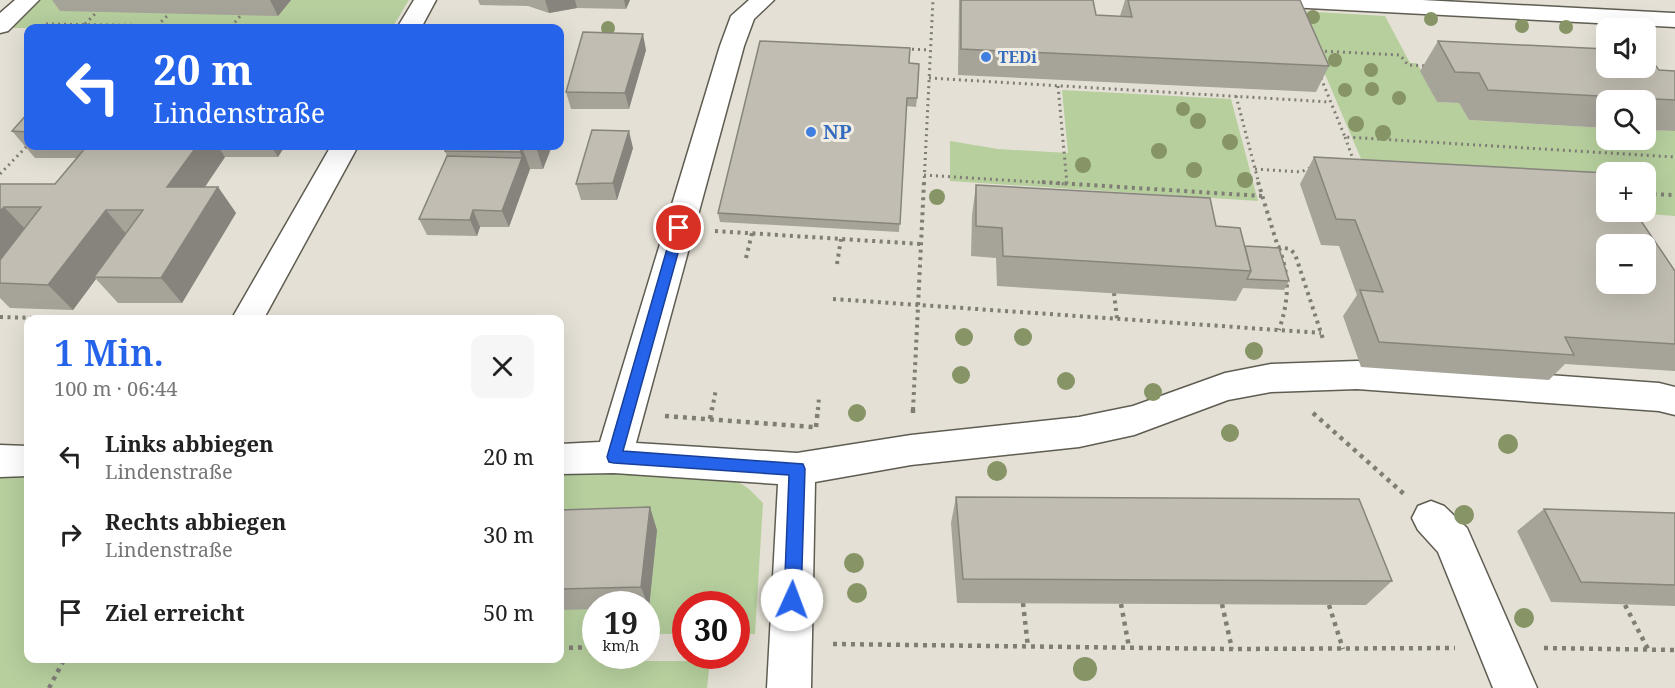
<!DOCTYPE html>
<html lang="de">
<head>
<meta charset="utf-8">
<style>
  :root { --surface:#fff; --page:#f6f6f6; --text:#222; --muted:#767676; --accent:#2563eb }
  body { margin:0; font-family:"Noto Serif",serif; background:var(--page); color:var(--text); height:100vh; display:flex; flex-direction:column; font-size:22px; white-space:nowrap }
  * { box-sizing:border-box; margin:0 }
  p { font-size:20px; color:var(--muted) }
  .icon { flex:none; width:33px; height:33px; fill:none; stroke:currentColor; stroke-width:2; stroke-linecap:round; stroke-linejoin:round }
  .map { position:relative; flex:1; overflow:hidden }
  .drawer { position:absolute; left:24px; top:315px; width:540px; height:348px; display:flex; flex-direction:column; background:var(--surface); border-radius:12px; box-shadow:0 6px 24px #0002 }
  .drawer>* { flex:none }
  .banner { position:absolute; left:24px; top:24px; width:540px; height:126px; border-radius:12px; box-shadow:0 6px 24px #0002; background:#2563eb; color:#fff; overflow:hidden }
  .buttons { position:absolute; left:1596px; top:18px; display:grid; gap:12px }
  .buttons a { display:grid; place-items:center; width:60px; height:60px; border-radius:12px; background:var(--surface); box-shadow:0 6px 24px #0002; font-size:30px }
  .speed { position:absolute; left:582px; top:591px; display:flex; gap:12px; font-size:30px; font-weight:700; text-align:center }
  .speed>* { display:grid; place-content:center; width:78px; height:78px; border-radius:50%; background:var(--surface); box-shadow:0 6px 24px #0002; line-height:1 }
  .speed small { font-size:15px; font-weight:400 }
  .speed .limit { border:9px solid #d22; background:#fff; color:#111 }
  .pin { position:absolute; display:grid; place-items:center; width:51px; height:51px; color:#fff; margin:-26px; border:3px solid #fff; border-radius:50%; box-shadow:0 2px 6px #0007 }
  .me { position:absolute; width:66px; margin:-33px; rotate:2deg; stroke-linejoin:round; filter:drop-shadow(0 0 4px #0008) }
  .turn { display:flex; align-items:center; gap:21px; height:126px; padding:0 30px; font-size:27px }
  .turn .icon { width:78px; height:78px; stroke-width:2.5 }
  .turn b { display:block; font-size:42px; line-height:51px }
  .round { display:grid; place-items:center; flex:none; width:63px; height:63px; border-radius:12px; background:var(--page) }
  .head { display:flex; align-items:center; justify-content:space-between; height:102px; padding:0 30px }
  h1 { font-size:36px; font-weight:600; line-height:45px; color:var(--accent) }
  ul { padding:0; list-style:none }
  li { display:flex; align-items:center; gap:18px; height:78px; padding:0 30px }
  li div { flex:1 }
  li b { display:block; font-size:22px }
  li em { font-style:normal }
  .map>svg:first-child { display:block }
  .green { fill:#b6cf9d }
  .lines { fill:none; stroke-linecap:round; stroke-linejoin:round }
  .minor-casing { stroke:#5f5c52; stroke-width:3 }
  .path-far2 { stroke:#7f7d76; stroke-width:3; stroke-dasharray:2 4; stroke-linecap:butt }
  .path-far1 { stroke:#7f7d76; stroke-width:4; stroke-dasharray:3 4.5; stroke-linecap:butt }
  .path { stroke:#7f7d76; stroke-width:4.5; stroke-dasharray:4 5; stroke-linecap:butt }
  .minor { fill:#fff; fill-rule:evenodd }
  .tree { fill:#869466 }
  .wall { fill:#a6a399 }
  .shaded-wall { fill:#87847d }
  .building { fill:#c1bdb2; stroke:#87847d; stroke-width:1.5; fill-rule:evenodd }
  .route { fill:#2563eb; stroke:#184099; stroke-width:1.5 }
  .shop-dot { fill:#3f7fe0; stroke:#f1ede2; stroke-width:2 }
  .labels { text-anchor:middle; stroke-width:6; stroke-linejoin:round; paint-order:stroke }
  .far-shop-label { font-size:16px; font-weight:bold; fill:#366cbe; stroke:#f1ede2; text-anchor:start }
  .shop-label { font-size:20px; font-weight:bold; fill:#366cbe; stroke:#f1ede2; text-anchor:start }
</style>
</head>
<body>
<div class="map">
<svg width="1675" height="688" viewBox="0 0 1675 688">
  <rect width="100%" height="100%" fill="#e4e0d5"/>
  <!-- green -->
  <path class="green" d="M36 0H409L392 28H6Z
    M1298 11 1385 16 1410 63H1417L1437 102 1459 103 1469 120 1606 128V140H1646V130L1675 131V216L1620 212H1646V172H1606V191L1365 168Z
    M1062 90 1231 99 1258 201 950 181V141L998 149 1068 153Z
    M571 463 734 479 749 489 763 503 755 634H737L736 604H686L685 634H647L646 604H596V656H604L603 661H710L707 688H0V471H28V658H560V464Z"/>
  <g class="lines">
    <!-- minor casing -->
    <g class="minor-casing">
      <path id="minor" d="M15 0H39L8 31 0 33V13Z
        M414 0H436L421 28H397Z
        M749 0H774L754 19 744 46 636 443 797 453 911 435 1079 417 1133 406 1225 373 1271 364 1357 361 1659 383 1675 387V415L1659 411 1357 389 1271 392 1228 400 1134 435 1079 447 911 465 815 482 811 688H767L778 484 614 473 560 474V444L600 442 720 46 731 16Z
        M1277 0H1422L1673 13H1675V27L1288 7 1280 5Z
        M331 146H358L263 320H231Z
        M0 445 28 446V476L0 477Z
        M1431 501 1444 506 1467 528 1537 688H1493L1438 552 1418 530 1412 518 1418 506Z"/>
    </g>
    <!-- path-far2 -->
    <path class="path-far2" d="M46 24 302 28
      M85 24 97 12
      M157 26 169 14
      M231 27 241 15
      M906 49 930 50
      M1319 51 1400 55 1408 65 1427 66
      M929 78 1330 102
      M1321 78 1345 137 1675 157
      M1058 86 1067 184
      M1236 96 1259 184
      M1345 137 1354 162
      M1255 169 1301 172 1312 167
      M0 174 28 145
      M924 175 1066 184
      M924 184 933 0"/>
    <!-- path-far1 -->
    <path class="path-far1" d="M1042 182 1262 196
      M1258 182 1278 247 1290 249 1295 254 1324 342
      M1646 194 1675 195
      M715 231 921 244
      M1279 248C1290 277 1289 300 1279 330
      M746 258 752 233
      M837 264 841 239
      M1114 293 1117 319
      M833 299 1321 333
      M0 317 113 320
      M712 410 716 389
      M818 410 819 397
      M913 410 924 182"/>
    <!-- path -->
    <path class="path" d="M913 413V408
      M1313 413 1404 494
      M665 416 813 427
      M710 419 712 408
      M816 427 818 408
      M1023 603 1028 647
      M1121 604 1129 647
      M1222 604 1232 649
      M1329 605 1343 649
      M1625 605 1648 649
      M833 644 1232 649 1455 648
      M560 648 596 647
      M1544 648 1675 650
      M49 688 65 658"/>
    <!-- minor -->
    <use href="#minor" class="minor"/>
  </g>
  <!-- trees -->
  <g class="tree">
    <circle cx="1313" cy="17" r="7"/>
    <circle cx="1431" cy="19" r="7"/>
    <circle cx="1522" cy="26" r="7"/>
    <circle cx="1566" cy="27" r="7"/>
    <circle cx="608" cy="28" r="7"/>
    <circle cx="1335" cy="60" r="7"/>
    <circle cx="1371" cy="70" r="7"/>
    <circle cx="1372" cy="89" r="7"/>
    <circle cx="1345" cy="90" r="7"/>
    <circle cx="1399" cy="98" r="7"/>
    <circle cx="1183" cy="109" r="7"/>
    <circle cx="1198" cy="121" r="8"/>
    <circle cx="1356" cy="124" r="8"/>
    <circle cx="1383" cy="133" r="8"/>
    <circle cx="1230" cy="142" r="8"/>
    <circle cx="1159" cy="151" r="8"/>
    <circle cx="1083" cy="165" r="8"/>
    <circle cx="1194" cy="170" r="8"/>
    <circle cx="1245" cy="180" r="8"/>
    <circle cx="937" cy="197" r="8"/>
    <circle cx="964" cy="337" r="9"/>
    <circle cx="1023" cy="337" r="9"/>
    <circle cx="1254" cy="351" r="9"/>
    <circle cx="961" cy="375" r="9"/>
    <circle cx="1066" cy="381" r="9"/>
    <circle cx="1153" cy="392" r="9"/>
    <circle cx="857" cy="413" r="9"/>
    <circle cx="1230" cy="433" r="9"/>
    <circle cx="1508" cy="444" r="10"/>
    <circle cx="997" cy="471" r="10"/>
    <circle cx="1464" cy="515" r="10"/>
    <circle cx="854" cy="563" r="10"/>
    <circle cx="857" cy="593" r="10"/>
    <circle cx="1524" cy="618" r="10"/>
    <circle cx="1085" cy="669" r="12"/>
  </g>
  <!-- wall -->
  <path class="wall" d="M52 0H291L278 16 60 11Z
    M478 0H630L626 9 577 8 549 13 528 6 480 5Z
    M959 0H1093L1096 15 1120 16 1125 0H1300L1329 66 1316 92 958 75Z
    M1438 41 1659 70 1675 71V131L1646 130V100H1606V128L1469 120 1459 103 1437 102 1420 71Z
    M646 50 629 109H571L566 92Z
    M909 63 917 98 916 107 906 106 899 232 720 222 718 213Z
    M28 113V146H285L278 157H225L205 187H218L236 213 182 303H118L96 279 73 310 10 308 0 298V184H55L77 158H35L12 131Z
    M552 146 543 169H530L509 227H480L477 236 427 235 419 219 447 156 445 151Z
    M633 148 617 200H581L576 184Z
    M1314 157 1675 271V371L1565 364 1549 380 1361 367 1343 316 1357 295 1339 246 1321 245 1300 184Z
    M976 185 1216 226 1245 246 1289 281 1284 290 1243 288 1236 301 997 286 996 258 971 256 972 215Z
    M956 497 1392 581 1366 605 957 603 951 523Z
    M1544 509 1675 513V606L1551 602 1517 531Z
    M560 510 657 530 649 608H646V604H596V609L560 610Z"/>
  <!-- shaded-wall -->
  <path class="shaded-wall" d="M270 0H291L278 16Z
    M545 0H575L577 8 549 13Z
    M624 0H630L626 9Z
    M643 34 646 50 629 109 625 93Z
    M629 131 633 148 617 200 613 183Z
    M197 146H218L225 157 187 213 167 187Z
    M271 146H285L278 157Z
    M536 146H552L543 169 536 147Z
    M522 147 530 169 509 227 502 211 522 158 520 152Z
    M218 187 236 213 182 303 161 278Z
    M4 207 29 233 0 269V211Z
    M106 210 128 236 94 277 96 279 73 310 48 285Z
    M473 210 480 227 477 236 470 220Z
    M650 507 657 530 649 608 641 587Z"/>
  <!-- building -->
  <path class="building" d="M961 0H1093L1096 15 1132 17 1128 0H1300L1329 66 961 49Z
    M583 32 643 34 625 93 566 92Z
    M760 41 910 48 909 63 919 64 917 98H907L900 224 718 213Z
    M1438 41 1606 49V68H1646V53L1659 70 1675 71V100L1488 90 1479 73 1455 72Z
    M28 113V132L12 131Z
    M592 130 629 131 613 183 576 184Z
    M87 146H197L167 187H218L161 278 94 277 143 210H106L48 285 0 283V260L41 207H4L0 211V184H55Z
    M447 146H536V147H522L520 152 445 151Z
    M447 156 522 158 502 211 473 210 470 220 419 219Z
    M1314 157 1606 173V212H1635L1675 271V344L1565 337 1574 355 1379 342 1360 290 1383 292 1355 220 1336 219ZM1606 244H1646V284H1606Z
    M976 185 1210 198 1216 226 1240 228 1251 271 1003 256 1002 228 976 226Z
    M1245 246 1279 248 1289 281 1247 279 1251 271Z
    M956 497 1359 499 1392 581 963 579Z
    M650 507 641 587 560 589V510Z
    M1544 509 1675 513V585L1581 582Z"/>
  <!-- route -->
  <path class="route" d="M679 224 685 228 623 451 803 464 805 469 801 600 798 605 792 608 786 605 784 600 789 475 614 463 609 462 607 457 673 228Z"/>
  <!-- markers -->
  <g class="shop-dot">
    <circle cx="986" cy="57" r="6"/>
    <circle cx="811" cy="132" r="6"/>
  </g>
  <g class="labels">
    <!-- far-shop labels -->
    <g class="far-shop-label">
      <text x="998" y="63">TEDi</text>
    </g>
    <!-- shop labels -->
    <g class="shop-label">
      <text x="823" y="139">NP</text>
    </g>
  </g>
</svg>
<div class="buttons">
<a><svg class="icon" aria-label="sound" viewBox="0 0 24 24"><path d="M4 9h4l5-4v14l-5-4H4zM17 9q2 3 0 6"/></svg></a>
<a><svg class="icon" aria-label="search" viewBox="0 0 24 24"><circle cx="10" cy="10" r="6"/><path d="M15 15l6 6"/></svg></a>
<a>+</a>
<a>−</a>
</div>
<div class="speed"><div>19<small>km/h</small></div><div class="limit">30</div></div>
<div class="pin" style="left:679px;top:228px;background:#d93025"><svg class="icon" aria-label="arrive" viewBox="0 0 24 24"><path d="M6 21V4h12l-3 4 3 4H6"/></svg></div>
<svg class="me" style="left:792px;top:600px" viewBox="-20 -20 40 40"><circle r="19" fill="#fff"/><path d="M0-13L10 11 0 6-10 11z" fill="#2563eb"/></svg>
<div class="banner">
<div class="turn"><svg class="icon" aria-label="left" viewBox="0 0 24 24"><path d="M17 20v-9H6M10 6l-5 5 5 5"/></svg><div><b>20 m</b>Lindenstraße</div></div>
</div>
<section class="drawer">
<div class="head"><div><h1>1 Min.</h1><p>100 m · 06:44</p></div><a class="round"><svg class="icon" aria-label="close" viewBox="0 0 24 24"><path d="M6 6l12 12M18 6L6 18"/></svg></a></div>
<ul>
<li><svg class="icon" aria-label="left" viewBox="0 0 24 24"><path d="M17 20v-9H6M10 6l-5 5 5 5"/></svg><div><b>Links abbiegen</b><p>Lindenstraße</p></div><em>20 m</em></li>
<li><svg class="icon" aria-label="right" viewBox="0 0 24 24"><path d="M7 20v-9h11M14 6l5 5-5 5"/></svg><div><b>Rechts abbiegen</b><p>Lindenstraße</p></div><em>30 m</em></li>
<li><svg class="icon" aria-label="arrive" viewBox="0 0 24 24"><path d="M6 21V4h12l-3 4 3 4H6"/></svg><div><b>Ziel erreicht</b></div><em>50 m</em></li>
</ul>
</section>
</div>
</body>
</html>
